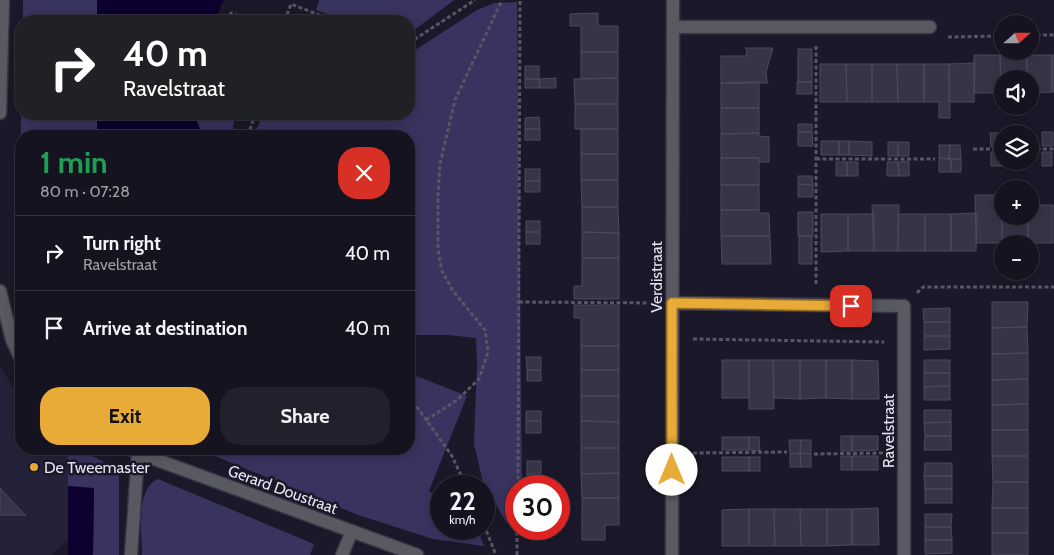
<!DOCTYPE html>
<html lang="en">
<head>
<meta charset="utf-8">
<style>
  :root { --surface:#14131f; --page:#21202c; --text:#f1f3f6; --muted:#9d9ea4; --line:#33323d; --accent:#e9ab38 }
  body { margin:0; font-family:Cabin,sans-serif; background:var(--page); color:var(--text); height:100vh; display:flex; flex-direction:column; font-size:19px; white-space:nowrap }
  * { box-sizing:border-box; margin:0 }
  p { font-size:16px; color:var(--muted) }
  .icon { flex:none; width:28px; height:28px; fill:none; stroke:currentColor; stroke-width:2; stroke-linecap:round; stroke-linejoin:round }
  .map { position:relative; flex:1; overflow:hidden }
  .drawer { position:absolute; left:15px; top:130px; width:400px; height:325px; display:flex; flex-direction:column; background:var(--surface); border-radius:20px; box-shadow:0 2px 12px #0003,0 0 0 1px var(--line) }
  .drawer>* { flex:none }
  .banner { position:absolute; left:15px; top:15px; width:400px; height:105px; border-radius:20px; box-shadow:0 2px 12px #0003,0 0 0 1px var(--line); background:#202124; color:#fff; overflow:hidden }
  .needle { width:32px; rotate:69deg }
  .fabs { position:absolute; left:994px; top:15px; display:grid; gap:10px }
  .fabs a { display:grid; place-items:center; width:45px; height:45px; border-radius:50%; background:var(--surface); box-shadow:0 2px 12px #0003,0 0 0 1px var(--line); font-size:25px }
  .speed { position:absolute; left:430px; top:475px; display:flex; gap:10px; font-size:25px; font-weight:700; text-align:center }
  .speed>* { display:grid; place-content:center; width:65px; height:65px; border-radius:50%; background:var(--surface); box-shadow:0 2px 12px #0003,0 0 0 1px var(--line); line-height:1 }
  .speed small { font-size:12px; font-weight:400 }
  .speed .limit { border:8px solid #d22; background:#fff; color:#111 }
  .pin { position:absolute; display:grid; place-items:center; width:42px; height:42px; color:#fff; margin:-21px; border-radius:10px; box-shadow:0 2px 8px #0006 }
  .me { position:absolute; width:55px; margin:-28px; rotate:0deg; stroke-linejoin:round; filter:drop-shadow(0 0 4px #0008) }
  .turn { display:flex; align-items:center; gap:18px; height:105px; padding:0 25px; font-size:22px }
  .turn .icon { width:65px; height:65px; stroke-width:2.5 }
  .turn b { display:block; font-size:35px; line-height:42px }
  .round { display:grid; place-items:center; flex:none; width:52px; height:52px; border-radius:20px; background:var(--page) }
  .head { display:flex; align-items:center; justify-content:space-between; height:85px; padding:0 25px }
  h1 { font-size:30px; font-weight:700; line-height:38px; color:#1e9e55 }
  .button { display:flex; gap:10px; margin-top:auto; padding:10px 25px }
  .button a { flex:1; height:58px; border-radius:20px; background:var(--accent); color:#111; font-size:20px; font-weight:700; line-height:58px; text-align:center }
  .button a+a { background:var(--page); color:var(--text) }
  ul { padding:0; list-style:none }
  li { display:flex; align-items:center; gap:15px; height:75px; padding:0 25px; border-top:1px solid var(--line) }
  li div { flex:1 }
  li b { display:block; font-size:19px }
  li em { font-style:normal }
  .map>svg:first-child { display:block }
  .built { fill:#242238 }
  .green { fill:#39335f }
  .water { fill:#0d002e }
  .building { fill:#363446; stroke:#4b4a5d }
  .lines { fill:none; stroke-linecap:round; stroke-linejoin:round }
  .lane-casing { stroke:#373545; stroke-width:15 }
  .street-casing { stroke:#373545; stroke-width:15 }
  .path { stroke:#585665; stroke-width:3; stroke-dasharray:4 2.5; stroke-linecap:butt }
  .lane { stroke:#595961; stroke-width:12 }
  .street { stroke:#595961; stroke-width:12 }
  .route-casing { stroke:#976f24; stroke-width:12 }
  .route { stroke:#e9ab38; stroke-width:9 }
  .poi-dot { fill:#e9ab38; stroke:#1b1929; stroke-width:2 }
  .labels { text-anchor:middle; stroke-width:5; stroke-linejoin:round; paint-order:stroke }
  .street-label { font-size:16px; fill:#e4e3ef; stroke:#1b1929 }
  .poi-label { font-size:16px; fill:#e4e3ef; stroke:#1b1929; text-anchor:start }
</style>
</head>
<body>
<div class="map">
<svg width="1054" height="555" viewBox="0 0 1054 555">
  <rect width="100%" height="100%" fill="#1b1929"/>
  <!-- built -->
  <path class="built" d="M0 366 21 401V449H68V540L51 555H0Z"/>
  <!-- green -->
  <path class="green" d="M23 0H97V21H23Z
    M319 0H454L409 34V21H350L316 10Z
    M517 2 522 486H516V529H520L518 533 506 522 483 482 474 444 477 364 476 338 448 335H409V136H256V131L263 114H276L292 120 295 114H409V54L477 10 495 3Z
    M21 114H97V136H21V263L20 180Z
    M194 114H236L233 126 234 136H203Z
    M409 373 467 396 429 491 441 500V529H478L484 546 433 539 358 515 198 449H409Z
    M68 449C83 449 107 463 119 472V555H93L94 489 68 486Z
    M158 479 314 544 310 555H142C142 534 135 488 158 479Z"/>
  <!-- water -->
  <path class="water" d="M97 0H224L214 21H97Z
    M97 114H194L203 136H97Z
    M68 486 94 488 93 555H68Z"/>
  <!-- building -->
  <path class="building" d="M598 13V26H618V52H581V26H570V14Z
    M745 48H773L766 72 767 81 768 83H721V56H746L747 50Z
    M798 49H812V82H798Z
    M581 52H618V78L581 79Z
    M974 55H1000L1001 93H974Z
    M1000 55H1027V79H1002V93H1001Z
    M1027 55H1052V92L1030 93V79H1027Z
    M1052 55H1054V92H1052Z
    M975 63 974 102H949V64Z
    M820 64H846L847 102H820Z
    M846 64H872V102H847Z
    M872 64H897L898 102H872Z
    M897 64H924V102H898Z
    M924 64H949L950 118H939V102H924Z
    M525 66H539V79H525Z
    M556 78V88H540L539 79Z
    M618 78V104H575L574 79Z
    M525 79H539L540 88H525Z
    M759 82V108H721V83Z
    M797 82H812V94H797Z
    M575 104H618V129H575Z
    M721 108H759V133L721 134Z
    M539 117 540 129H525V118Z
    M798 124H812V132H798Z
    M525 129H540V140H525Z
    M581 129H618V154H581Z
    M798 132H812L813 146H798Z
    M1042 132H1053V146H1042Z
    M759 133V136L769 137V162H759V158H721V134Z
    M990 133H1001V147H991Z
    M821 141H839V155H821Z
    M839 141H849V155H839Z
    M849 141 872 142V156L849 155Z
    M888 142H898V156H888Z
    M898 142H909V156H898Z
    M939 145H950L949 159 939 158Z
    M950 145H960L961 159H949Z
    M991 152H1002V166H991Z
    M1002 152V161H1013V166H1002Z
    M1042 152H1052V166H1042Z
    M581 154H618V180H581Z
    M721 158H759V185H721Z
    M939 158 951 159V172H939Z
    M951 159H961V172H951Z
    M909 161V176H899L898 162Z
    M836 162H847V176H836Z
    M847 162H858V176H847Z
    M887 162H898L899 176H887Z
    M525 169H540V181H525Z
    M798 176H812L813 185 798 184Z
    M581 180H618V207H582Z
    M525 181H540V192H525Z
    M798 184 813 185V197H798Z
    M721 185H759V210H721Z
    M975 195H1002V243H976Z
    M872 205H899L898 251H874Z
    M1002 205V216H1028V243H1002Z
    M1030 205H1053V243H1028V216H1030Z
    M582 207H618L619 233 582 232Z
    M721 210H759V213H769L770 236H721Z
    M798 212H813V236H798Z
    M977 213 976 251H951V214Z
    M821 214H848V251L821 252Z
    M848 214H874V251H848Z
    M898 214H925V251H898Z
    M925 214H951V251H925Z
    M526 221H540V232H526Z
    M526 232H540V244H526Z
    M582 232 619 233V258H582Z
    M721 236H770L771 264H722Z
    M799 236H812V264H799Z
    M582 258H619V299H574V286H582Z
    M992 302H1028L1027 327 992 328Z
    M574 305H619V346H581V318H574Z
    M950 308V322H924L923 309Z
    M924 322H950V336H924Z
    M1027 327 1028 353 992 354V328Z
    M924 336H950V349L924 350Z
    M581 346H619V370H581Z
    M1028 353V379L992 380V354Z
    M526 357H541V370H527Z
    M722 360H749V398H722Z
    M749 360H773L774 409H749Z
    M773 360H800V399L774 398Z
    M800 360H826V398L800 399Z
    M826 360H852V399L826 398Z
    M852 360 878 361 879 399H852Z
    M924 360H950V373H924Z
    M527 370H541V381H527Z
    M581 370H619V396H581Z
    M924 373H950V386L924 387Z
    M1028 379V404L992 405V380Z
    M950 386V400H924V387Z
    M581 396H619V422L581 421Z
    M1028 404V430H992V405Z
    M924 410H951V422L924 423Z
    M526 411H541V421H526Z
    M526 421H541V433H526Z
    M581 421 619 422V448H581Z
    M951 422V436H925L924 423Z
    M992 430H1028V456H992Z
    M841 436H852V451H841Z
    M852 436H878V450L852 451Z
    M925 436H951V450H924Z
    M722 437H749V450H722Z
    M749 437H759L760 451 749 450Z
    M789 440H801L800 453 790 454Z
    M801 440H811V454L800 453Z
    M581 448H619V473L581 474Z
    M800 453 801 467H790V454Z
    M800 453 811 454V467H801Z
    M841 456H852V470H841Z
    M852 456H878V470H852Z
    M992 456H1028V482H993Z
    M722 457H749V471H722Z
    M749 457H760V471H749Z
    M527 461H541V474H527Z
    M925 463H952V476H924Z
    M619 473V498H582L581 474Z
    M527 474H541V484H527Z
    M924 476H952V489H925Z
    M993 482H1028V508H992Z
    M0 488 25 515H26H0Z
    M925 489H952V503H925Z
    M582 498H619V525H605V540H582Z
    M878 508 879 545H852V509Z
    M992 508H1028V533H992Z
    M749 509H774L775 546H749Z
    M749 509V546H722V510Z
    M774 509H800L801 546H775Z
    M800 509H827V546H801Z
    M827 509H852V545L827 546Z
    M925 514H952L951 527H925Z
    M925 527H951L952 540H925Z
    M992 533H1028V555H992Z
    M925 540H952V553L925 554Z"/>
  <g class="lines">
    <!-- lane casing -->
    <g class="lane-casing">
      <path id="lane" d="M342 555 352 531"/>
    </g>
    <!-- street casing -->
    <g class="street-casing">
      <path id="street" d="M673 27H930
        M0 113 3 0
        M0 291 12 340 21 359
        M672 303 904 306V555
        M130 449 138 453 417 555
        M131 555 138 453
        M672 555 673 0"/>
    </g>
    <!-- path -->
    <path class="path" d="M227 21 231 13 253 21
      M285 21 291 4 335 21
      M1030 35H1054
      M948 37 1002 36
      M409 43 475 0
      M816 46V284
      M248 136 255 114
      M973 149H1002
      M1030 149H1054
      M816 159H935
      M917 293 923 287H1054
      M519 302 653 303
      M693 339 884 342
      M409 396 452 456 466 486
      M426 420 457 400 479 379 488 352 485 330 453 291 442 271 438 250V195L440 164 455 100 502 0
      M693 453 787 452
      M814 454 883 453
      M518 486 520 0
      M484 525 496 555
      M517 555V529"/>
    <!-- lane -->
    <use href="#lane" class="lane"/>
    <!-- street -->
    <use href="#street" class="street"/>
  </g>
  <g class="lines">
    <!-- route casing -->
    <g class="route-casing">
      <path id="route" d="M672 470V303L851 306"/>
    </g>
    <!-- route -->
    <use href="#route" class="route"/>
  </g>
  <!-- markers -->
  <circle class="poi-dot" cx="34" cy="467" r="5"/>
  <g class="labels">
    <!-- street labels -->
    <g class="street-label">
      <text transform="translate(656 277) rotate(-90)" y="6">Verdistraat</text>
      <text transform="translate(888 431) rotate(-90)" y="6">Ravelstraat</text>
      <text transform="translate(283 489) rotate(20)" y="6">Gerard Doustraat</text>
    </g>
    <!-- poi labels -->
    <g class="poi-label">
      <text x="44" y="473">De Tweemaster</text>
    </g>
  </g>
</svg>
<div class="fabs">
<a><svg class="needle" viewBox="-14 -14 28 28"><path d="M0-13l5 13h-10z" fill="#e53935"/><path d="M0 13l5-13h-10z" fill="#9d9ea4"/></svg></a>
<a><svg class="icon" aria-label="sound" viewBox="0 0 24 24"><path d="M4 9h4l5-4v14l-5-4H4zM17 9q2 3 0 6"/></svg></a>
<a><svg class="icon" aria-label="layers" viewBox="0 0 24 24"><path d="M12 4l9 5-9 5-9-5zM3 14l9 5 9-5"/></svg></a>
<a>+</a>
<a>−</a>
</div>
<div class="speed"><div>22<small>km/h</small></div><div class="limit">30</div></div>
<div class="pin" style="left:851px;top:306px;background:#d93025"><svg class="icon" aria-label="arrive" viewBox="0 0 24 24"><path d="M6 21V4h12l-3 4 3 4H6"/></svg></div>
<svg class="me" style="left:672px;top:470px" viewBox="-20 -20 40 40"><circle r="19" fill="#fff"/><path d="M0-13L10 11 0 6-10 11z" fill="#e9ab38"/></svg>
<div class="banner">
<div class="turn"><svg class="icon" aria-label="right" viewBox="0 0 24 24"><path d="M7 20v-9h11M14 6l5 5-5 5"/></svg><div><b>40 m</b>Ravelstraat</div></div>
</div>
<section class="drawer">
<div class="head"><div><h1>1 min</h1><p>80 m · 07:28</p></div><a class="round" style="background:#d93025;color:#fff"><svg class="icon" aria-label="close" viewBox="0 0 24 24"><path d="M6 6l12 12M18 6L6 18"/></svg></a></div>
<ul>
<li><svg class="icon" aria-label="right" viewBox="0 0 24 24"><path d="M7 20v-9h11M14 6l5 5-5 5"/></svg><div><b>Turn right</b><p>Ravelstraat</p></div><em>40 m</em></li>
<li><svg class="icon" aria-label="arrive" viewBox="0 0 24 24"><path d="M6 21V4h12l-3 4 3 4H6"/></svg><div><b>Arrive at destination</b></div><em>40 m</em></li>
</ul>
<div class="button"><a>Exit</a><a>Share</a></div>
</section>
</div>
</body>
</html>
